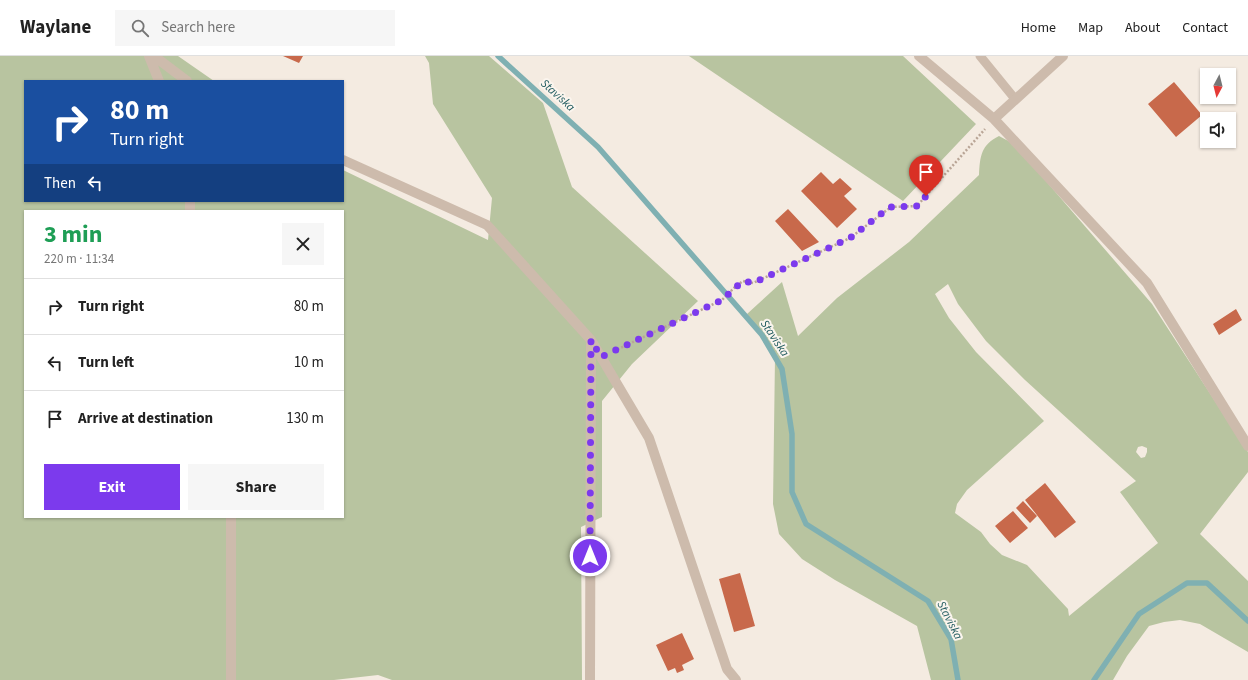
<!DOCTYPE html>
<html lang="en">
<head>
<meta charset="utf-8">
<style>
  :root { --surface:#fff; --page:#f6f6f6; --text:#222; --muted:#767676; --line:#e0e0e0; --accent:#7c3aed }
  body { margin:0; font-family:"Source Sans 3",sans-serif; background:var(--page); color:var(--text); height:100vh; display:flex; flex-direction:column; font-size:15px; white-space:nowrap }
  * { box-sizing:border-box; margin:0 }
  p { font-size:13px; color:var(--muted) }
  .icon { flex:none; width:22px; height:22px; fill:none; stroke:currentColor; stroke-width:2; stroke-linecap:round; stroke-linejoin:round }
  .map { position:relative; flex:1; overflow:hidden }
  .side { position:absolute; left:24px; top:154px; width:320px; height:308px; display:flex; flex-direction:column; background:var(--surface); border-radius:0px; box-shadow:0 1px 3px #0004 }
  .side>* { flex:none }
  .top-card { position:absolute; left:24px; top:24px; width:320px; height:122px; border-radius:0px; box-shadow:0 1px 3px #0004; background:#1a4fa0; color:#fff; overflow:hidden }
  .needle { width:26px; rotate:187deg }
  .buttons { position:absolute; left:1200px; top:12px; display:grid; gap:8px }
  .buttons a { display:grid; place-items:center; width:36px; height:36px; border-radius:0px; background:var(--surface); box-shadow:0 1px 3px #0004; font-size:20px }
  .pin { position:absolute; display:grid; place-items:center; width:34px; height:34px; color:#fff; margin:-41px -17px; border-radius:50% 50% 50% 0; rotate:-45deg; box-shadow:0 0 4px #0007 }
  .pin .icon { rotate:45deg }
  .me { position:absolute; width:44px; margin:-22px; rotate:0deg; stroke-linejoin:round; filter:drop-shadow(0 0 3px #0008) }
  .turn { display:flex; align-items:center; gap:14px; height:84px; padding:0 20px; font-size:18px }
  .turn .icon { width:52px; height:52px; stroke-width:2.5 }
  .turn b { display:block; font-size:28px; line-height:34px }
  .then { display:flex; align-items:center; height:38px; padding:0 20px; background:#0003; gap:8px; font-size:15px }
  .round { display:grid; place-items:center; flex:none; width:42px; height:42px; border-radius:0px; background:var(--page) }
  .headline { display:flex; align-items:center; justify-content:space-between; height:68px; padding:0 20px }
  h1 { font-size:24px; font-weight:700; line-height:30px; color:#1e9e55 }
  .button { display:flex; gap:8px; margin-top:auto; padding:8px 20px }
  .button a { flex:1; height:46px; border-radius:0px; background:var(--accent); color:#fff; font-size:16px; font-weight:700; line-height:46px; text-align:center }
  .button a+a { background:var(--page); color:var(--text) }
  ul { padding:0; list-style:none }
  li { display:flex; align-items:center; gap:12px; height:56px; padding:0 20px; border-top:1px solid var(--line) }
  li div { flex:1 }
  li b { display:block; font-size:15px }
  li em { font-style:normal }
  header { display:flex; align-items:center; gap:24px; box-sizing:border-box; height:56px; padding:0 20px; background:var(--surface); border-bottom:1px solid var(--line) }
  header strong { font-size:19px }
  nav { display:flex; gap:22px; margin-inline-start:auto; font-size:14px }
  .search { width:280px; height:36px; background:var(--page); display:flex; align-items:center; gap:10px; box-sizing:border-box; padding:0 14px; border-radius:0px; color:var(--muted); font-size:15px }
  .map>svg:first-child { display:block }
  .green { fill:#b8c4a0; fill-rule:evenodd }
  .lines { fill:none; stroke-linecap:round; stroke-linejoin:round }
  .stream { stroke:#7fb0b2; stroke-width:5.5 }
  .building { fill:#c8694b }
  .path { stroke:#b9a596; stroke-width:2.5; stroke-dasharray:2 2; stroke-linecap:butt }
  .lane { stroke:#cdbbac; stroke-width:9 }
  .street { stroke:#cdbbac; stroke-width:10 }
  .route { stroke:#7c3aed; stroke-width:7; stroke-dasharray:0 12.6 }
  .labels { text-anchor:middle; stroke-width:4; stroke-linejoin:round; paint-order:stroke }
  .water-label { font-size:12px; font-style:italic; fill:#1f5a5e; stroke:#fbf5ee }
</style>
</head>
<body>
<header>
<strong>Waylane</strong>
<div class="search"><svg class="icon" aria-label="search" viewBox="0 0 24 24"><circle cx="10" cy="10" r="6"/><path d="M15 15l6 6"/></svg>Search here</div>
<nav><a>Home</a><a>Map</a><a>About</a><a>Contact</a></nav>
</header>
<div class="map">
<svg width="1248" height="624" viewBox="0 0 1248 624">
  <rect width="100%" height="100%" fill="#f4ebe1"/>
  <!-- green -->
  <path class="green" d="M0 0H178L214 25H25V145H343V114L488 184 492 142 433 48 429 7 425 0H489L543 47 572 131 698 245 632 308 602 345V461L581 471 582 624H392L378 619 334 624H0ZM25 155H343V461H25Z
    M689 0H903L976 68 903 145Z
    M999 80 1014 88 1152 248 1248 396V416L1200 478 1248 525V596L1200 568 1180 564 1164 566 1149 570 1127 600 1113 624H931L917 570 835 524 802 503 779 478 773 448 775 301 747 258 782 226 798 280 837 242 909 186 979 119C980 100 981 89 999 80ZM948 228 958 248 986 285 1025 324 1136 425 1120 436 1158 487 1069 560 1068 553 1027 509 1002 499 990 488 981 476 955 457 957 448 967 434 1044 365 976 296 949 262 935 238ZM1142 390 1147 392V396L1145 401 1141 402 1136 396 1138 391Z"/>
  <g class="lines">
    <!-- stream -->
    <path class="stream" d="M498 0 598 91 762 279 782 313 792 378V436L806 468 928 545 951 583 958 624
      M1094 624 1139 558 1187 527H1207L1248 565"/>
  </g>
  <!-- building -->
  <path class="building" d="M283 0H303L299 7Z
    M1174 26 1202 59 1176 81 1148 48Z
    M821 116 833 128 840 122 852 133 844 140 857 153 837 172 801 135Z
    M788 153 819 186 802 195 775 165Z
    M1236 253 1242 264 1219 279 1213 268Z
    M1045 427 1076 466 1055 482 1025 444Z
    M1023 445 1037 460 1030 467 1016 452Z
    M1013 455 1028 472 1010 487 995 470Z
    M740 517 755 570 734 576 719 523Z
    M682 577 694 603 682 609 684 614 677 617 675 612 668 615 656 589Z"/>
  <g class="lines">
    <!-- path -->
    <path class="path" d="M614 295 722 244 735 231 743 225 753 227 850 182 891 151 917 150 985 73"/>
    <!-- lane -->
    <path class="lane" d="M980 0 1015 43"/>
    <!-- street -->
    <path class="street" d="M149 0 159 25
      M154 0 187 25
      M919 0 994 63 1063 0
      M994 63 1147 227 1248 390
      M343 104 487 169 591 284 649 382 727 613 736 624
      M190 145V155
      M231 624V461
      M590 624 591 284"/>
  </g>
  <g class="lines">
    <!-- route -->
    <path class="route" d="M590 500 591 284 601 301 722 244 736 231 743 225 753 227 850 182 890 151 917 150 926 140"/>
  </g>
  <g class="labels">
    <!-- water labels -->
    <g class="water-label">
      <text transform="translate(558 39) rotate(42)" y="4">Staviska</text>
      <text transform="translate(775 282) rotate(56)" y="4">Staviska</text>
      <text transform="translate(950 564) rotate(63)" y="4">Staviska</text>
    </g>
  </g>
</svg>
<div class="buttons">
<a><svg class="needle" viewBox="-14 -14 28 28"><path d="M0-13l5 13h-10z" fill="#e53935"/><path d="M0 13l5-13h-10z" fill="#767676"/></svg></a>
<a><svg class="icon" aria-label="sound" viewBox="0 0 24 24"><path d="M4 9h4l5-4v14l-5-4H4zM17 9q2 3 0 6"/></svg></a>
</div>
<div class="pin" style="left:926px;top:140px;background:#d93025"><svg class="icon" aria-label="arrive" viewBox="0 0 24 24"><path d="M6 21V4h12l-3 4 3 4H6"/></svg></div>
<svg class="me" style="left:590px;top:500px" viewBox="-20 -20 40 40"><circle r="17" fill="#7c3aed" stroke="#fff" stroke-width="3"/><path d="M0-11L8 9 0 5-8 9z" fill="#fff"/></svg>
<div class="top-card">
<div class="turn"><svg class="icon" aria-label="right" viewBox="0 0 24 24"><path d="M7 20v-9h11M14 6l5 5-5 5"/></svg><div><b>80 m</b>Turn right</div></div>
<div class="then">Then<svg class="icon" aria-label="left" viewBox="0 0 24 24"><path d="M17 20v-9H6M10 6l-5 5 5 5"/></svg></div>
</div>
<section class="side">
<div class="headline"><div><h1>3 min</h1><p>220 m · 11:34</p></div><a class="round"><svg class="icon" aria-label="close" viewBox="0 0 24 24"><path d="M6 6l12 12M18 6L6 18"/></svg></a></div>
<ul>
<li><svg class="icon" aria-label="right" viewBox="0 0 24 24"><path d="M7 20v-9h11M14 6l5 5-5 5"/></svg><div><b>Turn right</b></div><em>80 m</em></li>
<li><svg class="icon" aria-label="left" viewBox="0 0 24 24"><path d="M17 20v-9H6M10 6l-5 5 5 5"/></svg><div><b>Turn left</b></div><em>10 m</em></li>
<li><svg class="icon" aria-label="arrive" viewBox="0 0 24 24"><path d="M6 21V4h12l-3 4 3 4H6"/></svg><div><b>Arrive at destination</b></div><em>130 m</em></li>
</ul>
<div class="button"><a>Exit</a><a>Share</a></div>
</section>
</div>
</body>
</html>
